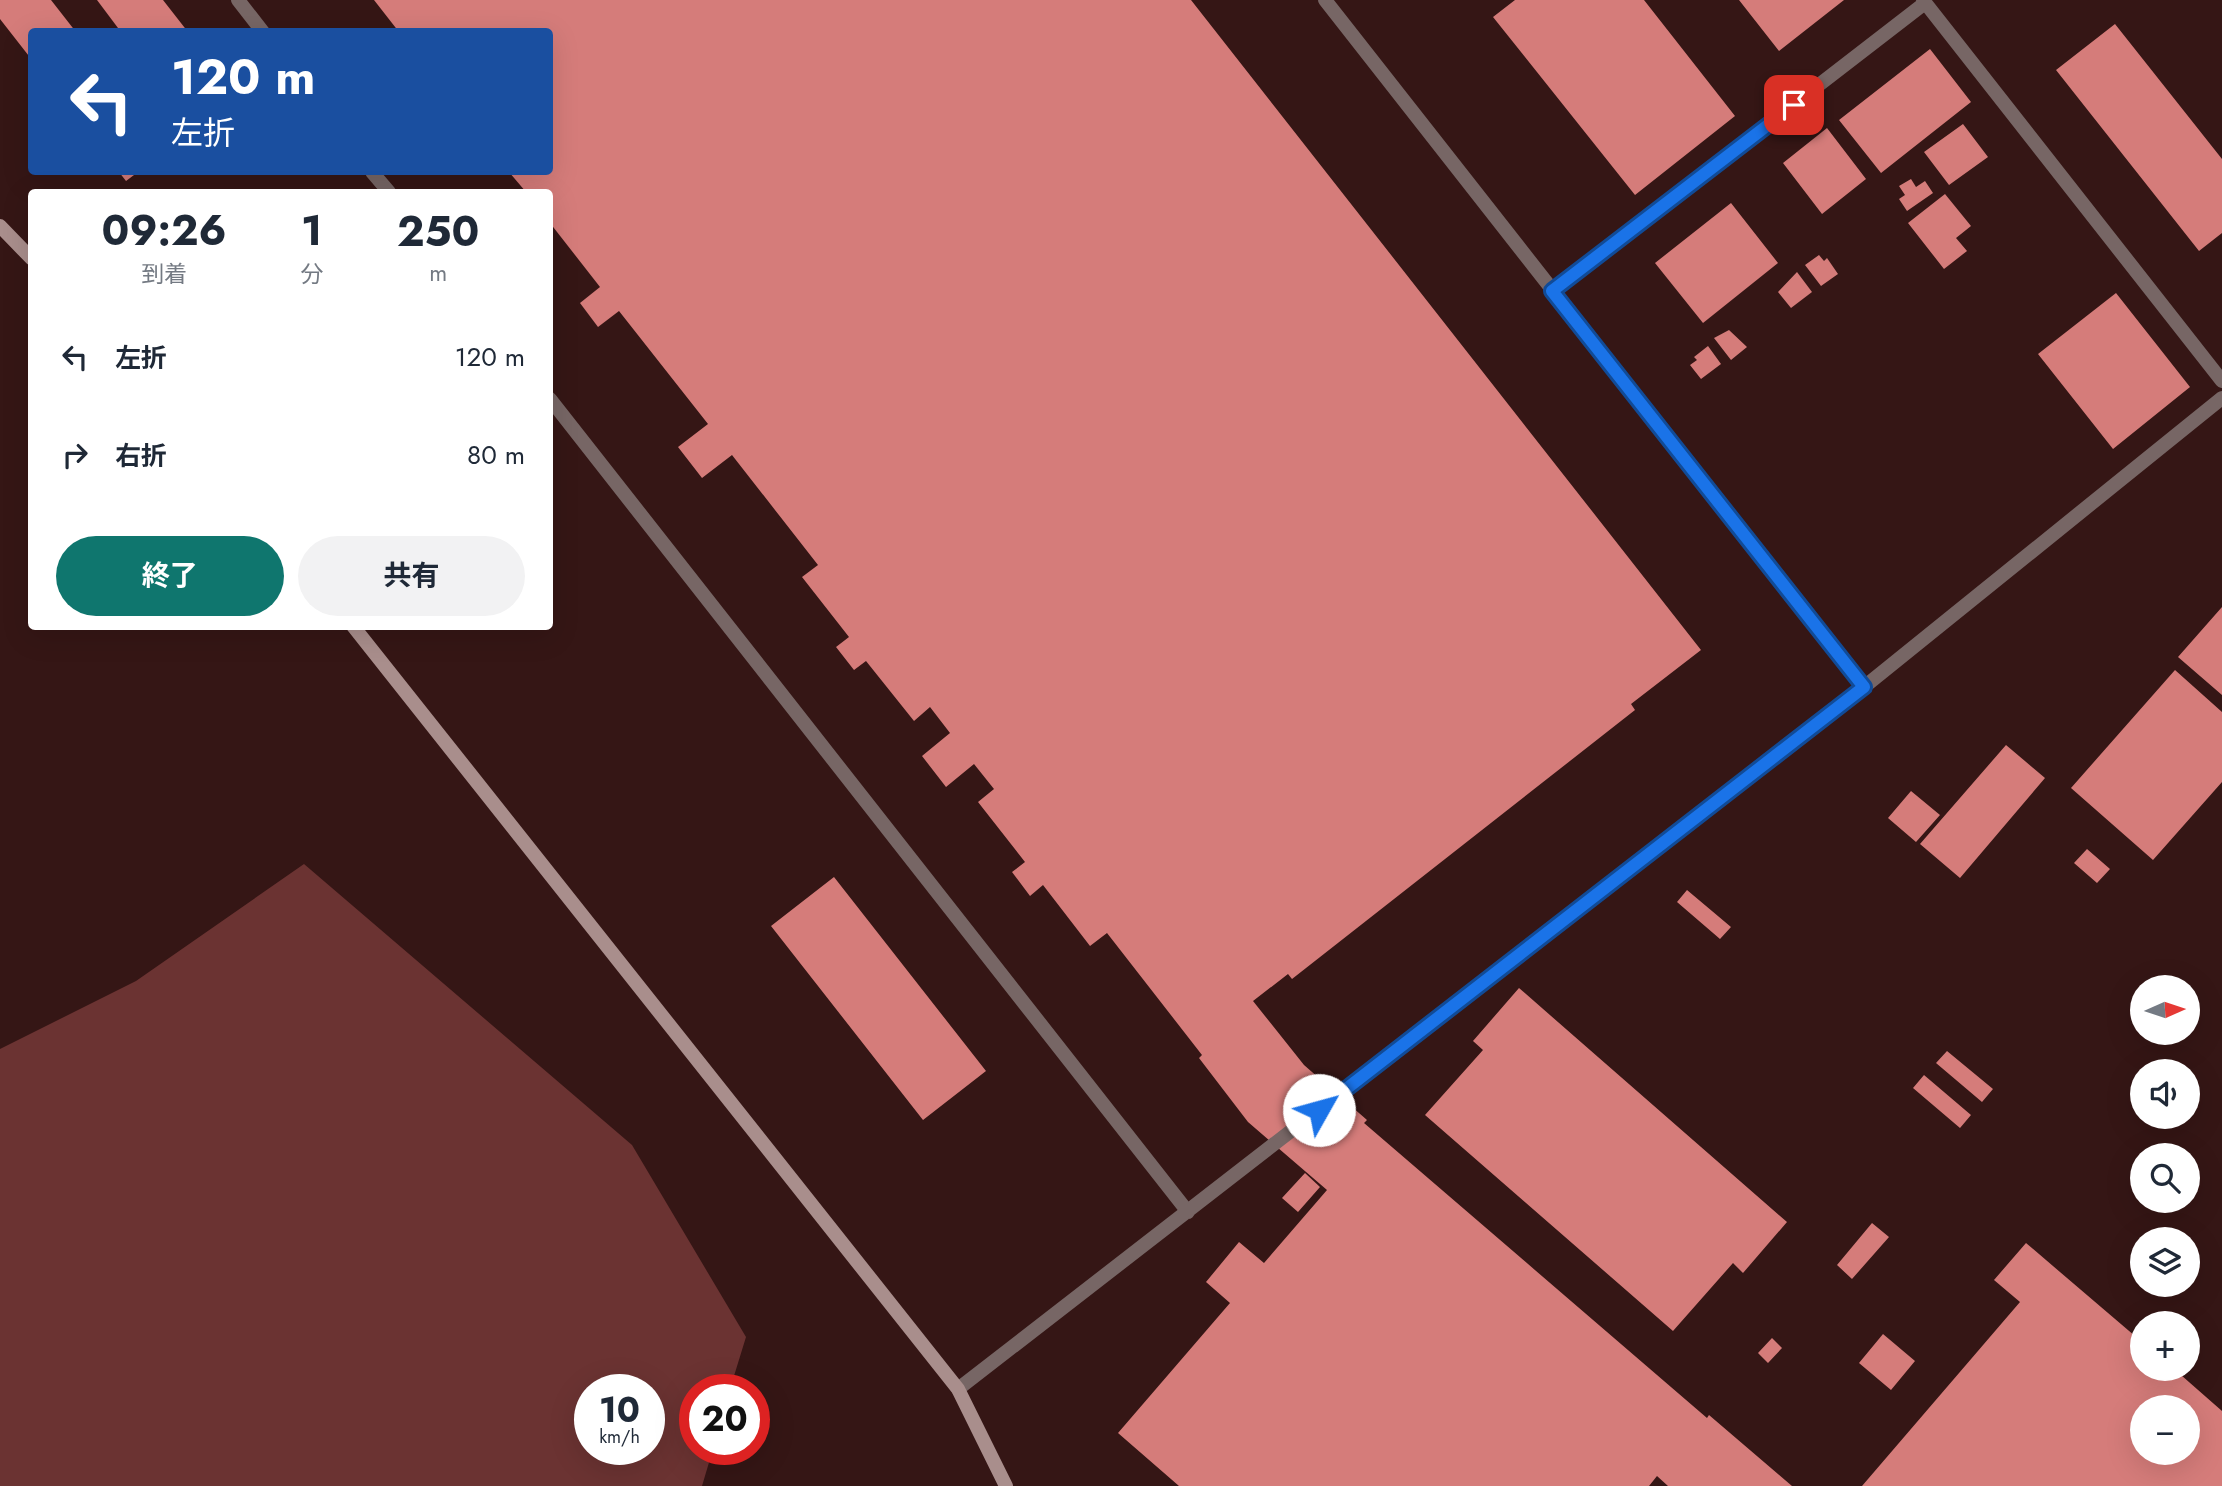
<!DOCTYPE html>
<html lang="ja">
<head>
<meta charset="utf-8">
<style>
  :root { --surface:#fff; --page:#f2f2f3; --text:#1f2937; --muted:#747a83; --accent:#0f766e }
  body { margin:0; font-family:Jost,"Noto Sans JP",sans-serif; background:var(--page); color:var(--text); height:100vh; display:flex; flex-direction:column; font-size:26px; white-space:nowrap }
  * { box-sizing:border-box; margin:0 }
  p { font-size:23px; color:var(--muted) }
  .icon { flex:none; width:38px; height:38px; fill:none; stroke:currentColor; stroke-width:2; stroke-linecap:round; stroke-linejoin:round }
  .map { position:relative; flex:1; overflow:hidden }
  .panel { position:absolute; left:28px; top:189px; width:525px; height:441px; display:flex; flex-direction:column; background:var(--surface); border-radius:7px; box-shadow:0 7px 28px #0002 }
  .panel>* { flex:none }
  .hud { position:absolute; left:28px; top:28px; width:525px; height:147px; border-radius:7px; box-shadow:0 7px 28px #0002; background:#1a4fa0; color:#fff; overflow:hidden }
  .needle { width:46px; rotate:87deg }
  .controls { position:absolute; left:2130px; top:975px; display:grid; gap:14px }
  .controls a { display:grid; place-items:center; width:70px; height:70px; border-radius:50%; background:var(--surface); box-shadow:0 7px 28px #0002; font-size:35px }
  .speed { position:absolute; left:574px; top:1374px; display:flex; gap:14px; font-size:35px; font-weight:700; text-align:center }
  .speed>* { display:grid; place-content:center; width:91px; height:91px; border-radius:50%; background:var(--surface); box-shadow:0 7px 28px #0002; line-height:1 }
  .speed small { font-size:18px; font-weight:400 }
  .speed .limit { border:10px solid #d22; background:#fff; color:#111 }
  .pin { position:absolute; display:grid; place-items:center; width:60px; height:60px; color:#fff; margin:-30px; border-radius:14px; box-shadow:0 4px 10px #0006 }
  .me { position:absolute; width:77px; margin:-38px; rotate:52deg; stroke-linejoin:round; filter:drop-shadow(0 0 5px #0008) }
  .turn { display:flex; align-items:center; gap:24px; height:147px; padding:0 28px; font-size:32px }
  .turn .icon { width:91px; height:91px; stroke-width:2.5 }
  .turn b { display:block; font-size:49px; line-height:60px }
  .eta { display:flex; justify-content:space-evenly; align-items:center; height:119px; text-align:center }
  .eta b { font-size:42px; font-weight:700; line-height:49px }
  .button { display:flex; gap:14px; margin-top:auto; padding:14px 28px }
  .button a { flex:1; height:80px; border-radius:42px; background:var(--accent); color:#fff; font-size:28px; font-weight:700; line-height:80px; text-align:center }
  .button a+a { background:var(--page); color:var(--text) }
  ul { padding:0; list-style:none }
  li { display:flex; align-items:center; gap:21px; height:98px; padding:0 28px }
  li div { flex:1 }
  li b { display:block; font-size:26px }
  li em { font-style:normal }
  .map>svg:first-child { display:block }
  .green { fill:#6b3332; fill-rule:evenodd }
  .building { fill:#d57c7a; fill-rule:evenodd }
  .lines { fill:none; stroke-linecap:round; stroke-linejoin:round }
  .lane { stroke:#776665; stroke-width:14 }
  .secondary { stroke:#a98e8c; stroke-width:14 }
  .route-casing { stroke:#114b97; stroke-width:18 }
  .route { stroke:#1a73e8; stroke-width:12 }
</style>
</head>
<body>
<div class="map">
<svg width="2222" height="1486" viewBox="0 0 2222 1486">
  <rect width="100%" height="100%" fill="#351615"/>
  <!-- green -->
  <path class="green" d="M304 864 632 1145 746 1337 730 1389 695 1390V1449H713L702 1486H0V1049L136 981ZM590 1390H649V1449H590Z"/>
  <!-- building -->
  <path class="building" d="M0 0H51L76 32H32V60L0 19Z
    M97 0H163L188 32H121Z
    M374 0H1191L1701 650 1631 704 1635 710 1292 979 1288 974 1253 1001 1304 1065 1367 1120 1364 1123 1707 1418 1709 1415 1792 1486H1668L1657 1476 1649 1486H1179L1118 1433 1230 1303 1206 1282 1239 1242 1264 1263 1327 1190 1248 1122 1199 1058 1202 1055 1107 933 1090 946 1043 885 1030 896 1012 872 1025 862 978 802 994 789 974 764 946 787 922 756 950 733 930 707 914 721 866 661 854 670 836 647 849 637 802 577 818 565 732 455 702 478 678 447 708 424 619 311 598 327 580 303 600 287 550 223V192H526L509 172H550V32H399Z
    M1515 0H1644L1735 116 1635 195 1493 17Z
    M1739 0H1844L1779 51Z
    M2115 24 2222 159V233L2199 251 2056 70Z
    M1930 49 1971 102 1881 173 1839 120Z
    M1963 124 1988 157 1949 185 1924 152Z
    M1827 128 1866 179 1822 214 1783 163Z
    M119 172H138L126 181Z
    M1911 179 1916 187 1925 181 1933 193 1907 211 1899 199 1905 195 1899 186Z
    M1945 194 1971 226 1956 238 1967 251 1944 269 1908 223Z
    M1731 203 1778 263 1703 323 1655 263Z
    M1819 255 1824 261 1827 258 1838 274 1821 286 1805 265Z
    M1797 272 1812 292 1791 308 1778 292Z
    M2116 293 2190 387 2113 449 2038 354Z
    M1729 330 1747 347 1731 360 1714 338Z
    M1708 346 1721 364 1701 379 1690 365 1697 360 1694 357Z
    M2222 607V695L2178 657Z
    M2175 670 2222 712V782L2153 860 2071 788Z
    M2006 745 2045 778 1960 878 1920 844Z
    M1911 791 1940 815 1916 842 1888 818Z
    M2087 849 2110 869 2097 883 2074 863Z
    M834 877 986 1071 923 1120 771 926Z
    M1687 890 1731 927 1720 939 1677 902Z
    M1519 988 1787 1222 1743 1273 1733 1263 1673 1331 1425 1115 1483 1050 1473 1041Z
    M1947 1051 1993 1089 1982 1102 1936 1063Z
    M1924 1075 1971 1115 1960 1128 1913 1088Z
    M1305 1173 1320 1187 1298 1212 1282 1198Z
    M1872 1223 1889 1237 1852 1279 1837 1265Z
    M2026 1243 2142 1342V1368H2173L2222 1411V1486H1862L2020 1302 1994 1280ZM2142 1407H2188V1452H2142Z
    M1883 1334 1915 1361 1891 1390 1859 1363Z
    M1772 1338 1782 1348 1768 1363 1758 1353Z"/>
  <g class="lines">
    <!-- lane -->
    <path class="lane" d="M238 0 263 32
      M1325 0 1864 687
      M1923 0 2222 381
      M372 172 389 192
      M1552 291 1925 3
      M550 399 1188 1212
      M958 1389 1864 687 2222 398"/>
    <!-- secondary -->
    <path class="secondary" d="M0 226 32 259
      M353 626 958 1389 1006 1486"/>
  </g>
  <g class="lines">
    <!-- route casing -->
    <g class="route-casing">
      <path id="route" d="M1319 1110 1864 687 1552 291 1794 105"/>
    </g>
    <!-- route -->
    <use href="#route" class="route"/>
  </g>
</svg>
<div class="controls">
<a><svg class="needle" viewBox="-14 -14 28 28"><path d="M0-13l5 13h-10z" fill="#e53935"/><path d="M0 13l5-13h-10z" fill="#747a83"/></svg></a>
<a><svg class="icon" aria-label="sound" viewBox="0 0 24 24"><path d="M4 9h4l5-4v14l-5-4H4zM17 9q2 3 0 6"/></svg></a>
<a><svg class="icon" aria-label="search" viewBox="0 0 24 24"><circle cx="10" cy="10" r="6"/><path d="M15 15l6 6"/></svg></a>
<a><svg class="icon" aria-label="layers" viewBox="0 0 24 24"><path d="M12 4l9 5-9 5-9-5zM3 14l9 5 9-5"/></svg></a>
<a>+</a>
<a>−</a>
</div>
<div class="speed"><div>10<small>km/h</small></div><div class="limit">20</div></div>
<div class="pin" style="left:1794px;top:105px;background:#d93025"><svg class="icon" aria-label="arrive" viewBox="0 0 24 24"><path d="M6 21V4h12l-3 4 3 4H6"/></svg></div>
<svg class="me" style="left:1319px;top:1110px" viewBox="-20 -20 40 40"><circle r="19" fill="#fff"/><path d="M0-13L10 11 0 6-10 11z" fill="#1a73e8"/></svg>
<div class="hud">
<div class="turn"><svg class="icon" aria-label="left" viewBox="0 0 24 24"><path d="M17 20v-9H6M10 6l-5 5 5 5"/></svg><div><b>120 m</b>左折</div></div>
</div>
<section class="panel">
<div class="eta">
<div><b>09:26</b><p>到着</p></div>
<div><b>1</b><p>分</p></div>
<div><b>250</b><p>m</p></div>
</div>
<ul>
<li><svg class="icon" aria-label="left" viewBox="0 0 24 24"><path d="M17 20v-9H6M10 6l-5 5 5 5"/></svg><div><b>左折</b></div><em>120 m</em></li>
<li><svg class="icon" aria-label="right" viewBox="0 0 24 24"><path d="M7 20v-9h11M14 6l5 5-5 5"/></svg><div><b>右折</b></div><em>80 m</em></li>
</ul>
<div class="button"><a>終了</a><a>共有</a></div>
</section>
</div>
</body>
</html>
